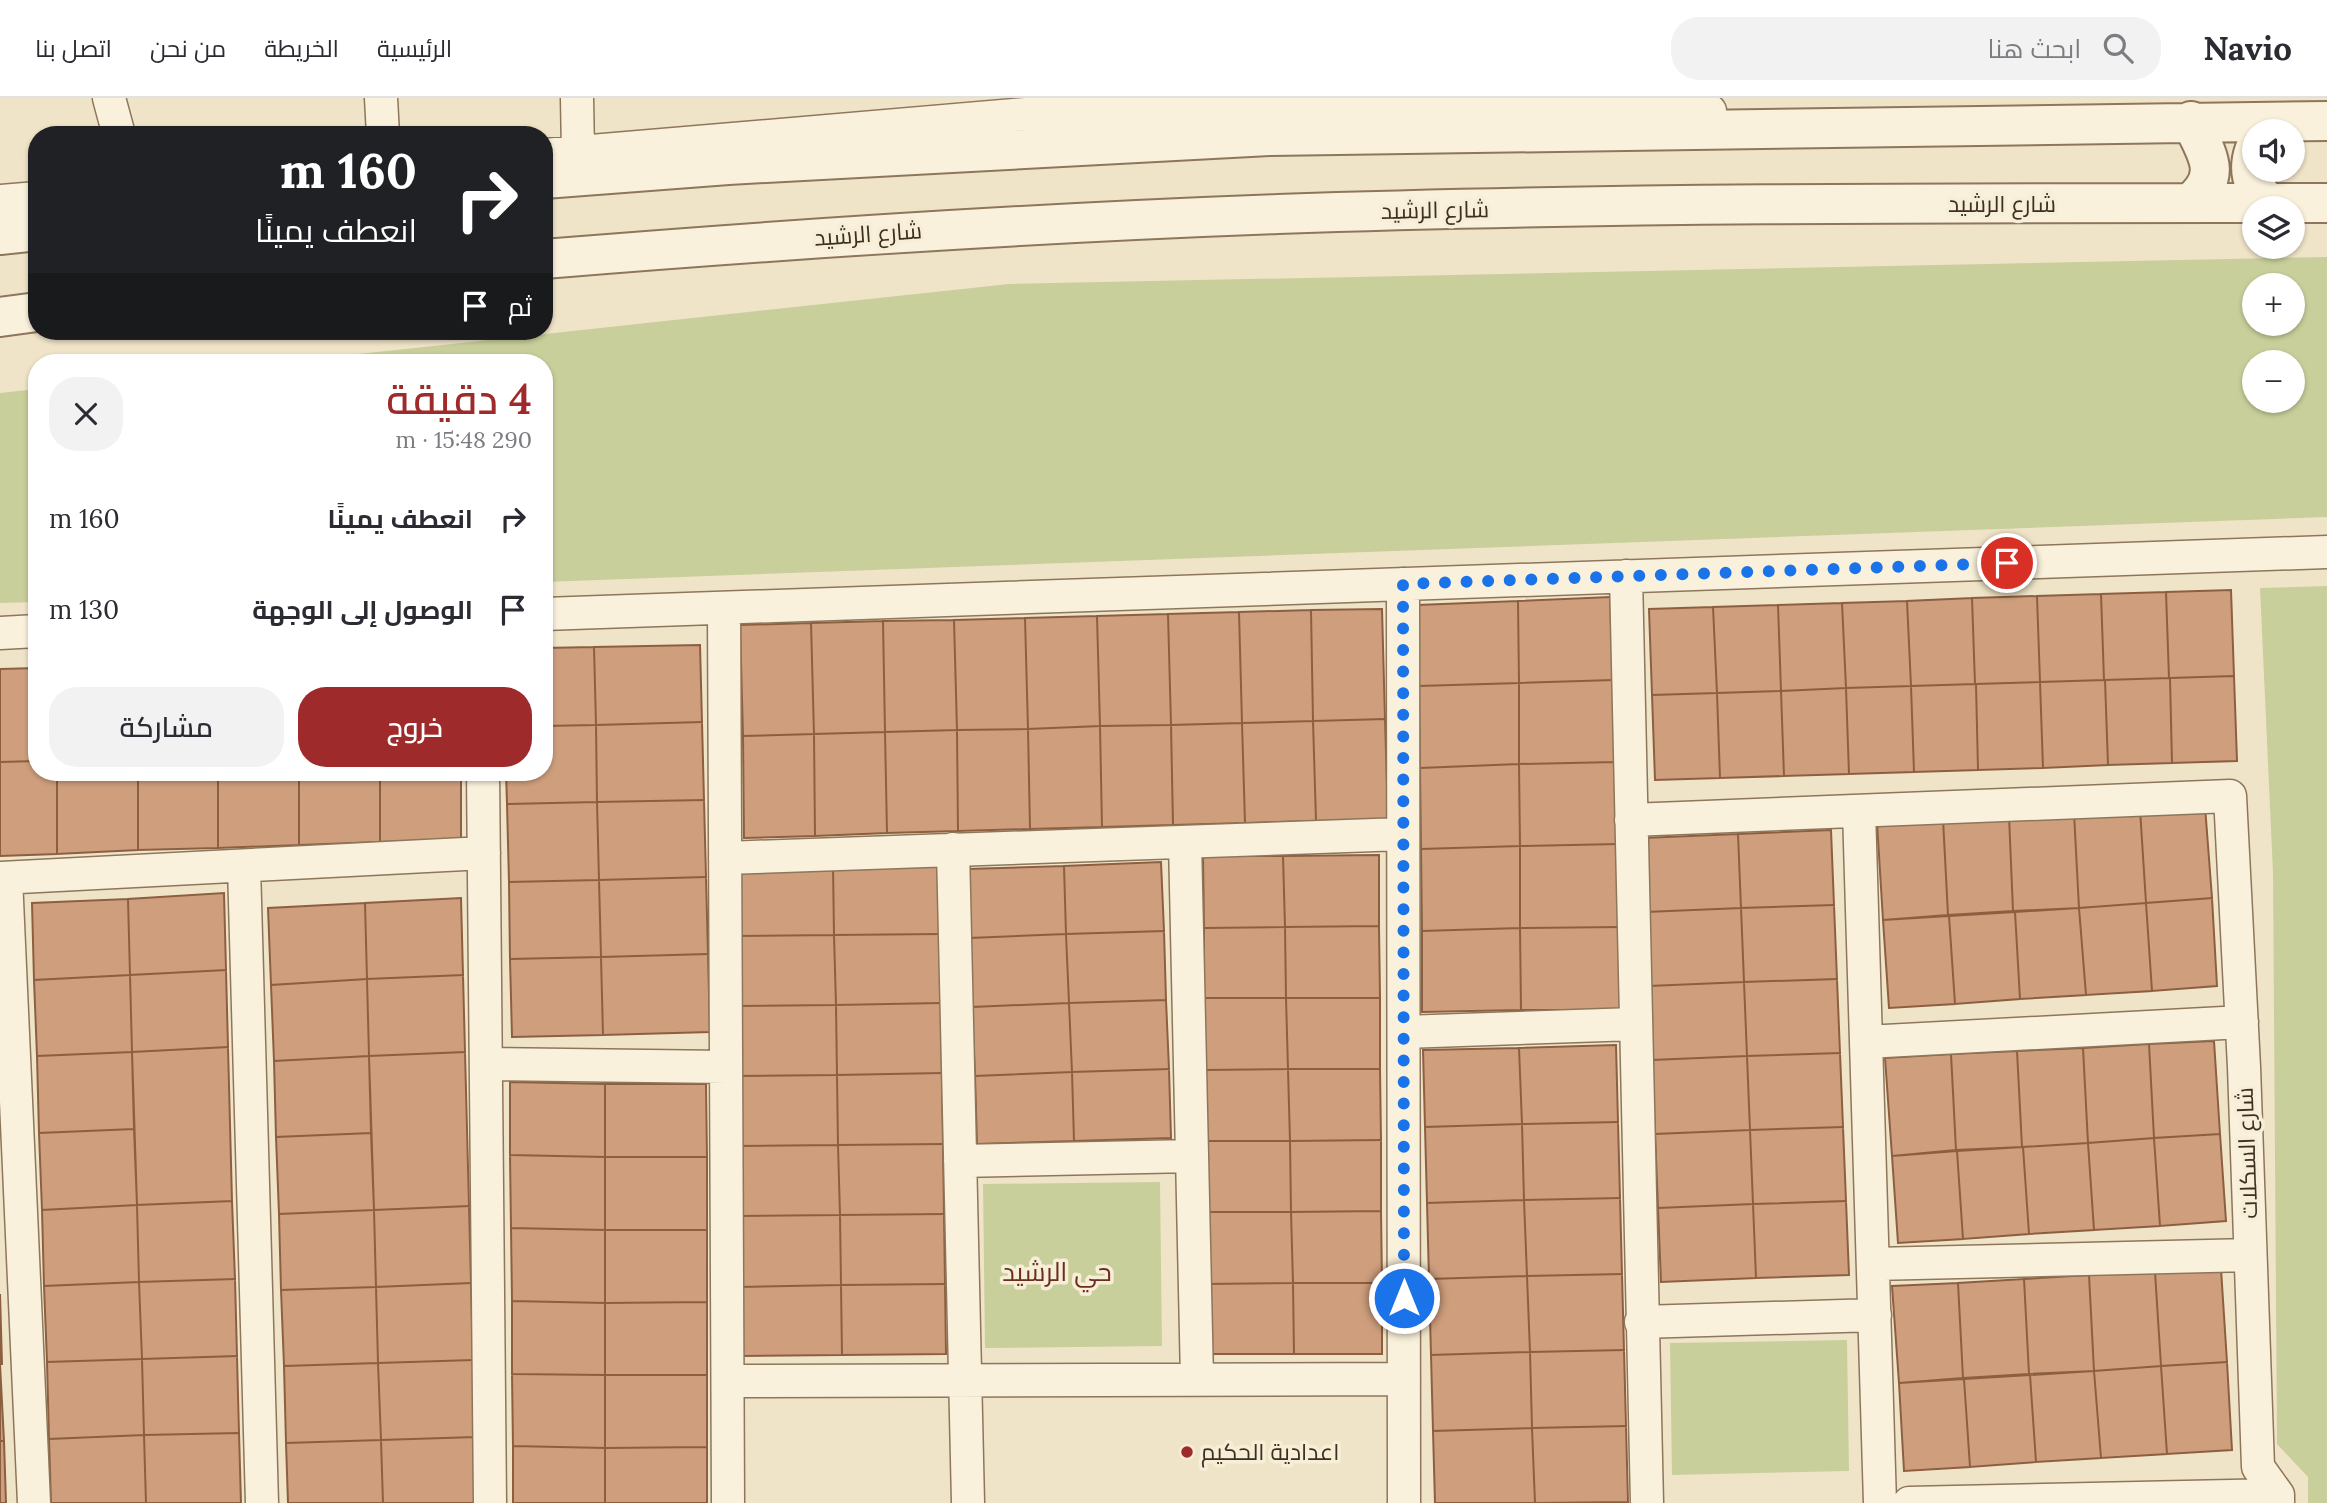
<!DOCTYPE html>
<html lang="ar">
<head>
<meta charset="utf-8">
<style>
  :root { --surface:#fff; --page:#f2f2f3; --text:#2b2b33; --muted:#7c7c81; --line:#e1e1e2; --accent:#9e2a2b }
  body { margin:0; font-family:Lora,Cairo,serif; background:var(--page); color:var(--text); direction:rtl; height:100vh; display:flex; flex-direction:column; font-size:26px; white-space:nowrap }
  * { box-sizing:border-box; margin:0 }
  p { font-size:23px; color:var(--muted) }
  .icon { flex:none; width:38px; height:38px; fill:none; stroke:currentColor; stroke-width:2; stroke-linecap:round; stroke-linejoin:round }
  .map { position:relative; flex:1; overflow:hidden; direction:ltr }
  .side { position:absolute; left:28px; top:256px; width:525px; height:427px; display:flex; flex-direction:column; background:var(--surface); border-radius:28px; box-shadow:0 2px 5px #0004; direction:rtl }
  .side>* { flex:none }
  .top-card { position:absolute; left:28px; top:28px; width:525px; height:214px; border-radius:28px; box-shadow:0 2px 5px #0004; direction:rtl; background:#202124; color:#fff; overflow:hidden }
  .tools { position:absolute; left:2242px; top:21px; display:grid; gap:14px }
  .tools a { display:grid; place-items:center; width:63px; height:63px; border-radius:50%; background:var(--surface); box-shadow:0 2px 5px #0004; font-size:35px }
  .pin { position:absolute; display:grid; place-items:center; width:60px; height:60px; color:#fff; margin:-30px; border:4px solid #fff; border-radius:50%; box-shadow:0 2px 7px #0007 }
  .me { position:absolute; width:77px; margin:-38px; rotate:0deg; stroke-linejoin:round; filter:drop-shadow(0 0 5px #0008) }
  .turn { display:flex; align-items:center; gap:24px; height:147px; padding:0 21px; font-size:32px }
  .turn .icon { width:91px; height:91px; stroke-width:2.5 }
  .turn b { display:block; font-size:49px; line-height:60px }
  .then { display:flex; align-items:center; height:66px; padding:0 21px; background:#0003; gap:14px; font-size:26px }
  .round { display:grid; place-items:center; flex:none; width:74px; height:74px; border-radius:28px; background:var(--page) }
  .head { display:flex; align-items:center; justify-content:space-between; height:119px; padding:0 21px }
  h1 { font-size:42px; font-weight:600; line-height:52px; color:var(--accent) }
  .action { display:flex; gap:14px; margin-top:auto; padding:14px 21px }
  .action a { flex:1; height:80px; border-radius:28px; background:var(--accent); color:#fff; font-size:28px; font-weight:600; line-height:80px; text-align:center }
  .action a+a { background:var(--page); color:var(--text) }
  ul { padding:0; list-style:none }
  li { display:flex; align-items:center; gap:21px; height:91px; padding:0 21px }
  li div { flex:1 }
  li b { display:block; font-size:26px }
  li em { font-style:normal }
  header { display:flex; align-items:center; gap:42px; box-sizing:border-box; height:98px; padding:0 35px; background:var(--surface); border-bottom:2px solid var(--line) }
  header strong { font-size:33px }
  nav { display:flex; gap:38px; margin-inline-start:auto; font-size:24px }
  .search { width:490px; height:63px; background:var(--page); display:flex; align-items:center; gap:18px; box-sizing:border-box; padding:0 24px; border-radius:28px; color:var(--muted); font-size:26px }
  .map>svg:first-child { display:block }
  .green { fill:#c9cf9b; fill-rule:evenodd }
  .building { fill:#cf9f7d; stroke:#8d5f41; stroke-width:2 }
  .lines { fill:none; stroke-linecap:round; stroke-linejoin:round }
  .minor-casing { stroke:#8d765c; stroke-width:35 }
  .tertiary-casing { stroke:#8d765c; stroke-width:42 }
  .minor { stroke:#faf1dc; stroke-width:32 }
  .tertiary { stroke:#faf1dc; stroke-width:38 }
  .route { stroke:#1a73e8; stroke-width:12; stroke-dasharray:0 21.6 }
  .poi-dot { fill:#9e2a2b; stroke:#f7eed8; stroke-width:2.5 }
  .labels { text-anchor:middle; stroke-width:7; stroke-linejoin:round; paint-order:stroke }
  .street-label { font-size:23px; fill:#3d2e20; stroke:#f7eed8 }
  .poi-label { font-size:23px; fill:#3d2e20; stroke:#f7eed8; text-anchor:start }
  .quarter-label { font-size:26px; fill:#6b2e1e; stroke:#f7eed8 }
</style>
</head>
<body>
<header>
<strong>Navio</strong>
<div class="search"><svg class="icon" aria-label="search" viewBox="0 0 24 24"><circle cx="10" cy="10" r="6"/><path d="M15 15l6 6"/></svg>ابحث هنا</div>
<nav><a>الرئيسية</a><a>الخريطة</a><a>من نحن</a><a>اتصل بنا</a></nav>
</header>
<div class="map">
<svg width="2327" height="1405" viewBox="0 0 2327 1405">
  <rect width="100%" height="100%" fill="#f0e4c8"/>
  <!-- green -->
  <path class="green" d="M2327 159V419L544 484V264H284L1009 186ZM2254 187H2292V226H2254ZM2254 264H2292V303H2254Z
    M37 291V504L0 505V295Z
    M2327 488V1405H2308V1379L2277 1346 2273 775 2260 490Z
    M1160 1084 1162 1248 985 1250 983 1086Z
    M1847 1242 1849 1373 1672 1377 1670 1245Z"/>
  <!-- building -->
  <path class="building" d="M2231 492 2234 578 2169 580 2166 494Z
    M2166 494 2169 580 2104 582 2101 496Z
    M2101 496 2104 582 2040 584 2037 498Z
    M2037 498 2040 584 1975 586 1972 500Z
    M1610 499 1613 582 1519 585 1518 503Z
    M1972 500 1975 586 1911 588 1907 503Z
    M1518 503 1519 585 1419 588 1418 507Z
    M1907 503 1911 588 1846 590 1842 505Z
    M1842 505 1846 590 1781 593 1778 507Z
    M1778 507 1781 593 1717 595 1713 509Z
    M1713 509 1717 595 1652 597 1649 511Z
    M1382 511 1385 621 1313 623 1311 512Z
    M1311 512 1313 623 1242 625 1239 514Z
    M1239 514 1242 625 1171 627 1168 516Z
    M1168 516 1171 627 1100 628 1097 518Z
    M1097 518 1100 628 1028 631 1025 520Z
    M1025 520 1028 631 957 632 954 522Z
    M954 522 957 632 885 634 883 523Z
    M883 523 885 634 814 636 811 525Z
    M811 525 814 636 743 638 740 527Z
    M700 547 702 624 596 627 594 549Z
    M594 549 596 627 544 628V550Z
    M37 570V663L0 664V571Z
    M2234 578 2237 663 2172 665 2170 580Z
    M2170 580 2172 665 2108 667 2105 582Z
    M1613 582 1615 664 1519 666V585Z
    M2105 582 2108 667 2043 670 2040 584Z
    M2040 584 2043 670 1978 672 1976 586Z
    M1519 585V666L1420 670 1419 588Z
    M1976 586 1978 672 1914 674 1911 588Z
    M1911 588 1914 674 1849 676 1846 590Z
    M1846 590 1849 676 1784 678 1781 593Z
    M1781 593 1784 678 1720 680 1717 595Z
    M1717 595 1720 680 1655 682 1652 597Z
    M1385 621 1388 721 1316 723 1313 623Z
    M1313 623 1316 723 1245 725 1242 625Z
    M702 624 704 702 597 704 596 627Z
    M1242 625 1245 725 1173 727 1171 627Z
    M596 627 597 704 507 706 506 674H544V628Z
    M1171 627 1173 727 1102 729 1100 628Z
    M1100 628 1102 729 1030 731 1028 631Z
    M1028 631 1030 731 958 733 957 632Z
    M957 632 958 733 887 735 885 634Z
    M885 634 887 735 815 738 814 636Z
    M814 636 815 738 744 740 743 638Z
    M37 663V674H57V756L0 758V664Z
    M1615 664 1618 746 1520 748 1519 666Z
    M1519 666 1520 748 1421 751 1420 670Z
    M57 674H138V752L57 756Z
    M138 674H218V750L138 752Z
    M218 674H299V747L218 750Z
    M299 674H380V744L299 747Z
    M380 674H461V741L380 744Z
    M704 702 706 779 599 782 597 704Z
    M597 704 599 782 509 784 507 706Z
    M2205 708 2212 800 2146 805 2140 711Z
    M2140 711 2146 805 2079 810 2074 715Z
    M2074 715 2079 810 2013 813 2009 718Z
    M2009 718 2013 813 1948 817 1943 721Z
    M1943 721 1948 817 1883 822 1877 725Z
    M1831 732 1834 807 1741 810 1738 736Z
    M1738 736 1741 810 1646 814 1643 740Z
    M1618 746 1621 829 1520 830V748Z
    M1520 748V830L1422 833 1421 751Z
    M1379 757V828L1285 829 1283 758Z
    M1203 758H1283L1285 829 1204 830Z
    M1161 764 1164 833 1066 836 1064 768Z
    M939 766 940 836 834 837 833 767Z
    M833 767 834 837 735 838 734 768Z
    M1064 768 1066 836 970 840 967 771Z
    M706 779 708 856 601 859 599 782Z
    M599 782 601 859 510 861 509 784Z
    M224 795 226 872 130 877 128 801Z
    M461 800 463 877 367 881 365 805Z
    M2212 800 2217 888 2152 893 2146 805Z
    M128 801 130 877 34 882 32 805Z
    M365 805 367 881 271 887 268 810Z
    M2146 805 2152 893 2086 897 2079 810Z
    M1834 807 1837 881 1744 884 1741 810Z
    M1741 810 1744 884 1649 888 1646 814Z
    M2079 810 2086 897 2020 901 2015 814Z
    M2015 814 2020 901 1955 906 1949 818Z
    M1949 818 1955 906 1889 910 1883 822Z
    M1379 828 1380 900H1286L1285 829Z
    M1285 829 1286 900H1204V830Z
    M1621 829 1623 912H1521L1520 830Z
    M1520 830 1521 912 1422 914V833Z
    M1164 833 1166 902 1069 905 1066 836Z
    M940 836 941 905 836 907 834 837Z
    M1066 836 1069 905 972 909 970 840Z
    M834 837 836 907 736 908 735 838Z
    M708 856 710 934 603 937 601 859Z
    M601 859 603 937 512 939 510 861Z
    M226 872 228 949 132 954 130 877Z
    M130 877 132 954 37 958 34 882Z
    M463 877 465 954 369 958 367 881Z
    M367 881 369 958 274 963 271 887Z
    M1837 881 1840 955 1747 958 1744 884Z
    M1744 884 1747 958 1652 962 1649 888Z
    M1204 900H1286L1288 971 1205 972Z
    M1286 900H1380V971H1288Z
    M1166 902 1169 971 1072 974 1069 905Z
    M941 905 942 975 837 977 836 907Z
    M1069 905 1072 974 975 978 972 909Z
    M836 907 837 977 737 978 736 908Z
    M2214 943 2220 1036 2154 1040 2149 946Z
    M2149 946 2154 1040 2088 1045 2083 950Z
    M1616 947 1618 1024 1522 1026 1519 950Z
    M228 949 232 1103 137 1107 132 954Z
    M1519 950 1522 1026 1425 1029 1423 952Z
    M2083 950 2088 1045 2022 1049 2017 953Z
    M2017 953 2022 1049 1956 1052 1951 956Z
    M132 954 134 1031 39 1035 37 958Z
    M465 954 469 1108 374 1112 369 958Z
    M1840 955 1843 1029 1750 1032 1747 958Z
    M1951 956 1956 1052 1892 1058 1885 960Z
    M369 958 371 1035 276 1039 274 963Z
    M1747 958 1750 1032 1655 1036 1652 962Z
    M1169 971 1171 1040 1074 1043 1072 974Z
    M1288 971 1290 1043H1205V972Z
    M1288 971H1380L1381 1042 1290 1043Z
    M1072 974 1074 1043 977 1046 975 978Z
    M942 975 943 1046 838 1047 837 977Z
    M837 977 838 1047 738 1048 737 978Z
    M510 984 605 986V1059L510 1057Z
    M605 986H706L707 1059H605Z
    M1618 1024 1620 1100 1524 1102 1522 1026Z
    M1522 1026 1524 1102 1427 1105 1425 1029Z
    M1843 1029 1846 1103 1753 1106 1750 1032Z
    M134 1031 137 1107 42 1112 39 1035Z
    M1750 1032 1753 1106 1658 1110 1655 1036Z
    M371 1035 374 1112 279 1116 276 1039Z
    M2220 1036 2226 1123 2160 1128 2154 1040Z
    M2154 1040 2160 1128 2094 1132 2088 1045Z
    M1381 1042V1113L1291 1114 1290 1043Z
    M1205 1043H1290L1291 1114H1206Z
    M2088 1045 2094 1132 2029 1136 2023 1049Z
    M943 1046 944 1116 840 1117 838 1047Z
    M838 1047 840 1117 739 1118 738 1048Z
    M2023 1049 2029 1136 1963 1141 1957 1053Z
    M1957 1053 1963 1141 1898 1145 1892 1058Z
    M510 1057 605 1059V1132L511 1130Z
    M605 1059H707V1132H605Z
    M1620 1100 1622 1176 1527 1178 1524 1102Z
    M1524 1102 1527 1178 1429 1181 1427 1105Z
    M232 1103 235 1181 139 1184 137 1107Z
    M1846 1103 1849 1177 1756 1180 1753 1106Z
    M1753 1106 1756 1180 1661 1184 1658 1110Z
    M137 1107 139 1184 44 1188 42 1112Z
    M469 1108 471 1185 376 1189 374 1112Z
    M374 1112 376 1189 281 1192 279 1116Z
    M1381 1113 1382 1185H1293L1291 1114Z
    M1206 1114H1291L1293 1185 1206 1186Z
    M944 1116 945 1186 841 1187 840 1117Z
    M840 1117 841 1187 740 1189 739 1118Z
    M511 1130 605 1132V1205L512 1203Z
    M605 1132H707V1204L605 1205Z
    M2221 1171 2227 1264 2161 1268 2155 1174Z
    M2155 1174 2161 1268 2094 1273 2089 1177Z
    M1622 1176 1624 1252 1530 1254 1527 1178Z
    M2089 1177 2094 1273 2029 1276 2024 1181Z
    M1527 1178 1530 1254 1431 1257 1429 1181Z
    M235 1181 237 1258 142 1261 139 1184Z
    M2024 1181 2029 1276 1963 1280 1958 1185Z
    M139 1184 142 1261 47 1264 44 1188Z
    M471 1185 473 1262 378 1265 376 1189Z
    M1293 1185H1382V1256H1294Z
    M1293 1185 1294 1256H1207L1206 1186Z
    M1958 1185 1963 1280 1899 1285 1892 1188Z
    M945 1186 946 1256 842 1257 841 1187Z
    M841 1187 842 1257 741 1258 740 1189Z
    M376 1189 378 1265 284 1268 281 1192Z
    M0 1196 2 1266H0Z
    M512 1203 605 1205V1277L512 1276Z
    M707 1204V1277H605V1205Z
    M1624 1252 1626 1328 1532 1330 1530 1254Z
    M1530 1254 1532 1330 1433 1333 1431 1257Z
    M237 1258 239 1335 144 1337 142 1261Z
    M142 1261 144 1337 49 1341 47 1264Z
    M473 1262 475 1339 381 1342 378 1265Z
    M2227 1264 2232 1352 2167 1356 2161 1268Z
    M378 1265 381 1342 286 1345 284 1268Z
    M0 1266 4 1343H0Z
    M2161 1268 2167 1356 2101 1360 2094 1273Z
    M2094 1273 2101 1360 2036 1364 2030 1277Z
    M512 1276 605 1277V1350L513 1348Z
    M605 1277H707V1349L605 1350Z
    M2030 1277 2036 1364 1970 1369 1964 1281Z
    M1964 1281 1970 1369 1904 1373 1899 1285Z
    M1626 1328 1628 1404 1535 1405 1532 1330Z
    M1532 1330 1535 1405H1435L1433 1333Z
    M239 1335 241 1405H146L144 1337Z
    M144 1337 146 1405H51L49 1341Z
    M475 1339 478 1405H383L381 1342Z
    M381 1342 383 1405H288L286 1345Z
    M0 1343H4L6 1405H0Z
    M513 1348 605 1350V1405H513Z
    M707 1349V1405H605V1350Z"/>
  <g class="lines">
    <!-- minor casing -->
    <g class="minor-casing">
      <path id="minor" d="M109 0 119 37
        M381 0 383 37
        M577 0 578 54
        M544 57 1026 16 1710 13
        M0 103 37 100
        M1626 478 1647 1405
        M1403 486 1404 1405
        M724 510 728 1405
        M544 516 2327 454
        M0 535 37 533
        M483 674 490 1405
        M1859 713 1880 1405
        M1631 722 2230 698 2244 969 2258 1369 2278 1397V1405
        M1185 744 1197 1281
        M953 751 968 1405
        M725 760 1403 736
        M244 768 262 1405
        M0 780 484 755
        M6 780 34 1405
        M1404 934 1635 926
        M1866 944 2242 924
        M486 966 726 969
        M960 1063 1192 1058
        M1873 1166 2250 1157
        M1641 1224 1875 1217
        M728 1283 1404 1281
        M1909 1405 2278 1397"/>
    </g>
    <!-- tertiary casing -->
    <g class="tertiary-casing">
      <path id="tertiary" d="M2254 53C2247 74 2253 90 2268 105
        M544 81 728 67 1269 38 2327 23
        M2190 105C2225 77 2206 55 2191 23
        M0 137 37 133
        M544 161C789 141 1033 125 1278 116 1627 104 1978 105 2327 105
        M0 219 37 214"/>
    </g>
    <!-- minor -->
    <use href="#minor" class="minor"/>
    <!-- tertiary -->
    <use href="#tertiary" class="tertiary"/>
  </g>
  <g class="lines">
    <!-- route -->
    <path class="route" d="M1404 1200 1403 486 2007 465"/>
  </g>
  <!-- markers -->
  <circle class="poi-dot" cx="1187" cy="1354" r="7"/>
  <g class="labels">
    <!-- street labels -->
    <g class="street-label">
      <text x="2002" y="114">شارع الرشيد</text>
      <text transform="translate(1435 112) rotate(-1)" y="8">شارع الرشيد</text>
      <text transform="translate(868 136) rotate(-4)" y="8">شارع الرشيد</text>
      <text transform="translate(2247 1055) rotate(-92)" y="8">شارع السكلات</text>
    </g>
    <!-- poi labels -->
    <g class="poi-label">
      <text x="1201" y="1362">اعدادية الحكيم</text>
    </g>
    <!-- quarter labels -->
    <g class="quarter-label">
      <text x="1057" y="1183">حي الرشيد</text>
    </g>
  </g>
</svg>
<div class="tools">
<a><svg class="icon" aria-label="sound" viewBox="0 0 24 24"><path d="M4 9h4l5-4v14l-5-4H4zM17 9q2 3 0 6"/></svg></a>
<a><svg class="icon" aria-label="layers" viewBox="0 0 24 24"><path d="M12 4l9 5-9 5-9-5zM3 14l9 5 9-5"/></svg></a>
<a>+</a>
<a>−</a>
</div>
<div class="pin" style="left:2007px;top:465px;background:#d93025"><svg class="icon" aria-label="arrive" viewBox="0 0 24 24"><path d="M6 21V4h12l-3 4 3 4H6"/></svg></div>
<svg class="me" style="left:1404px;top:1200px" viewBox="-20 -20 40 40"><circle r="17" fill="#1a73e8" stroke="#fff" stroke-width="3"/><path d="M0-11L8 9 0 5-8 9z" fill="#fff"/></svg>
<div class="top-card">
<div class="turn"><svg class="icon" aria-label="right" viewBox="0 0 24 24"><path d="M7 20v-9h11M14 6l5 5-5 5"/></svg><div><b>160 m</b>انعطف يمينًا</div></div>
<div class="then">ثم<svg class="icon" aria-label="arrive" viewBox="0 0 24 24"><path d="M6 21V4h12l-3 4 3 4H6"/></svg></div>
</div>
<section class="side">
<div class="head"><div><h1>4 دقيقة</h1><p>290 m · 15:48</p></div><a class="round"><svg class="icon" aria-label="close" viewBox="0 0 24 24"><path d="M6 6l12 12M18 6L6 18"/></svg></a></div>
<ul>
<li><svg class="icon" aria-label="right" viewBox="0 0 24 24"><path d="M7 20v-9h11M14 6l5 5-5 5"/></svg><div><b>انعطف يمينًا</b></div><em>160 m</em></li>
<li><svg class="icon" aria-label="arrive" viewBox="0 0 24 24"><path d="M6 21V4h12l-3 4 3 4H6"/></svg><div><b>الوصول إلى الوجهة</b></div><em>130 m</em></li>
</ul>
<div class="action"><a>خروج</a><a>مشاركة</a></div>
</section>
</div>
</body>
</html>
